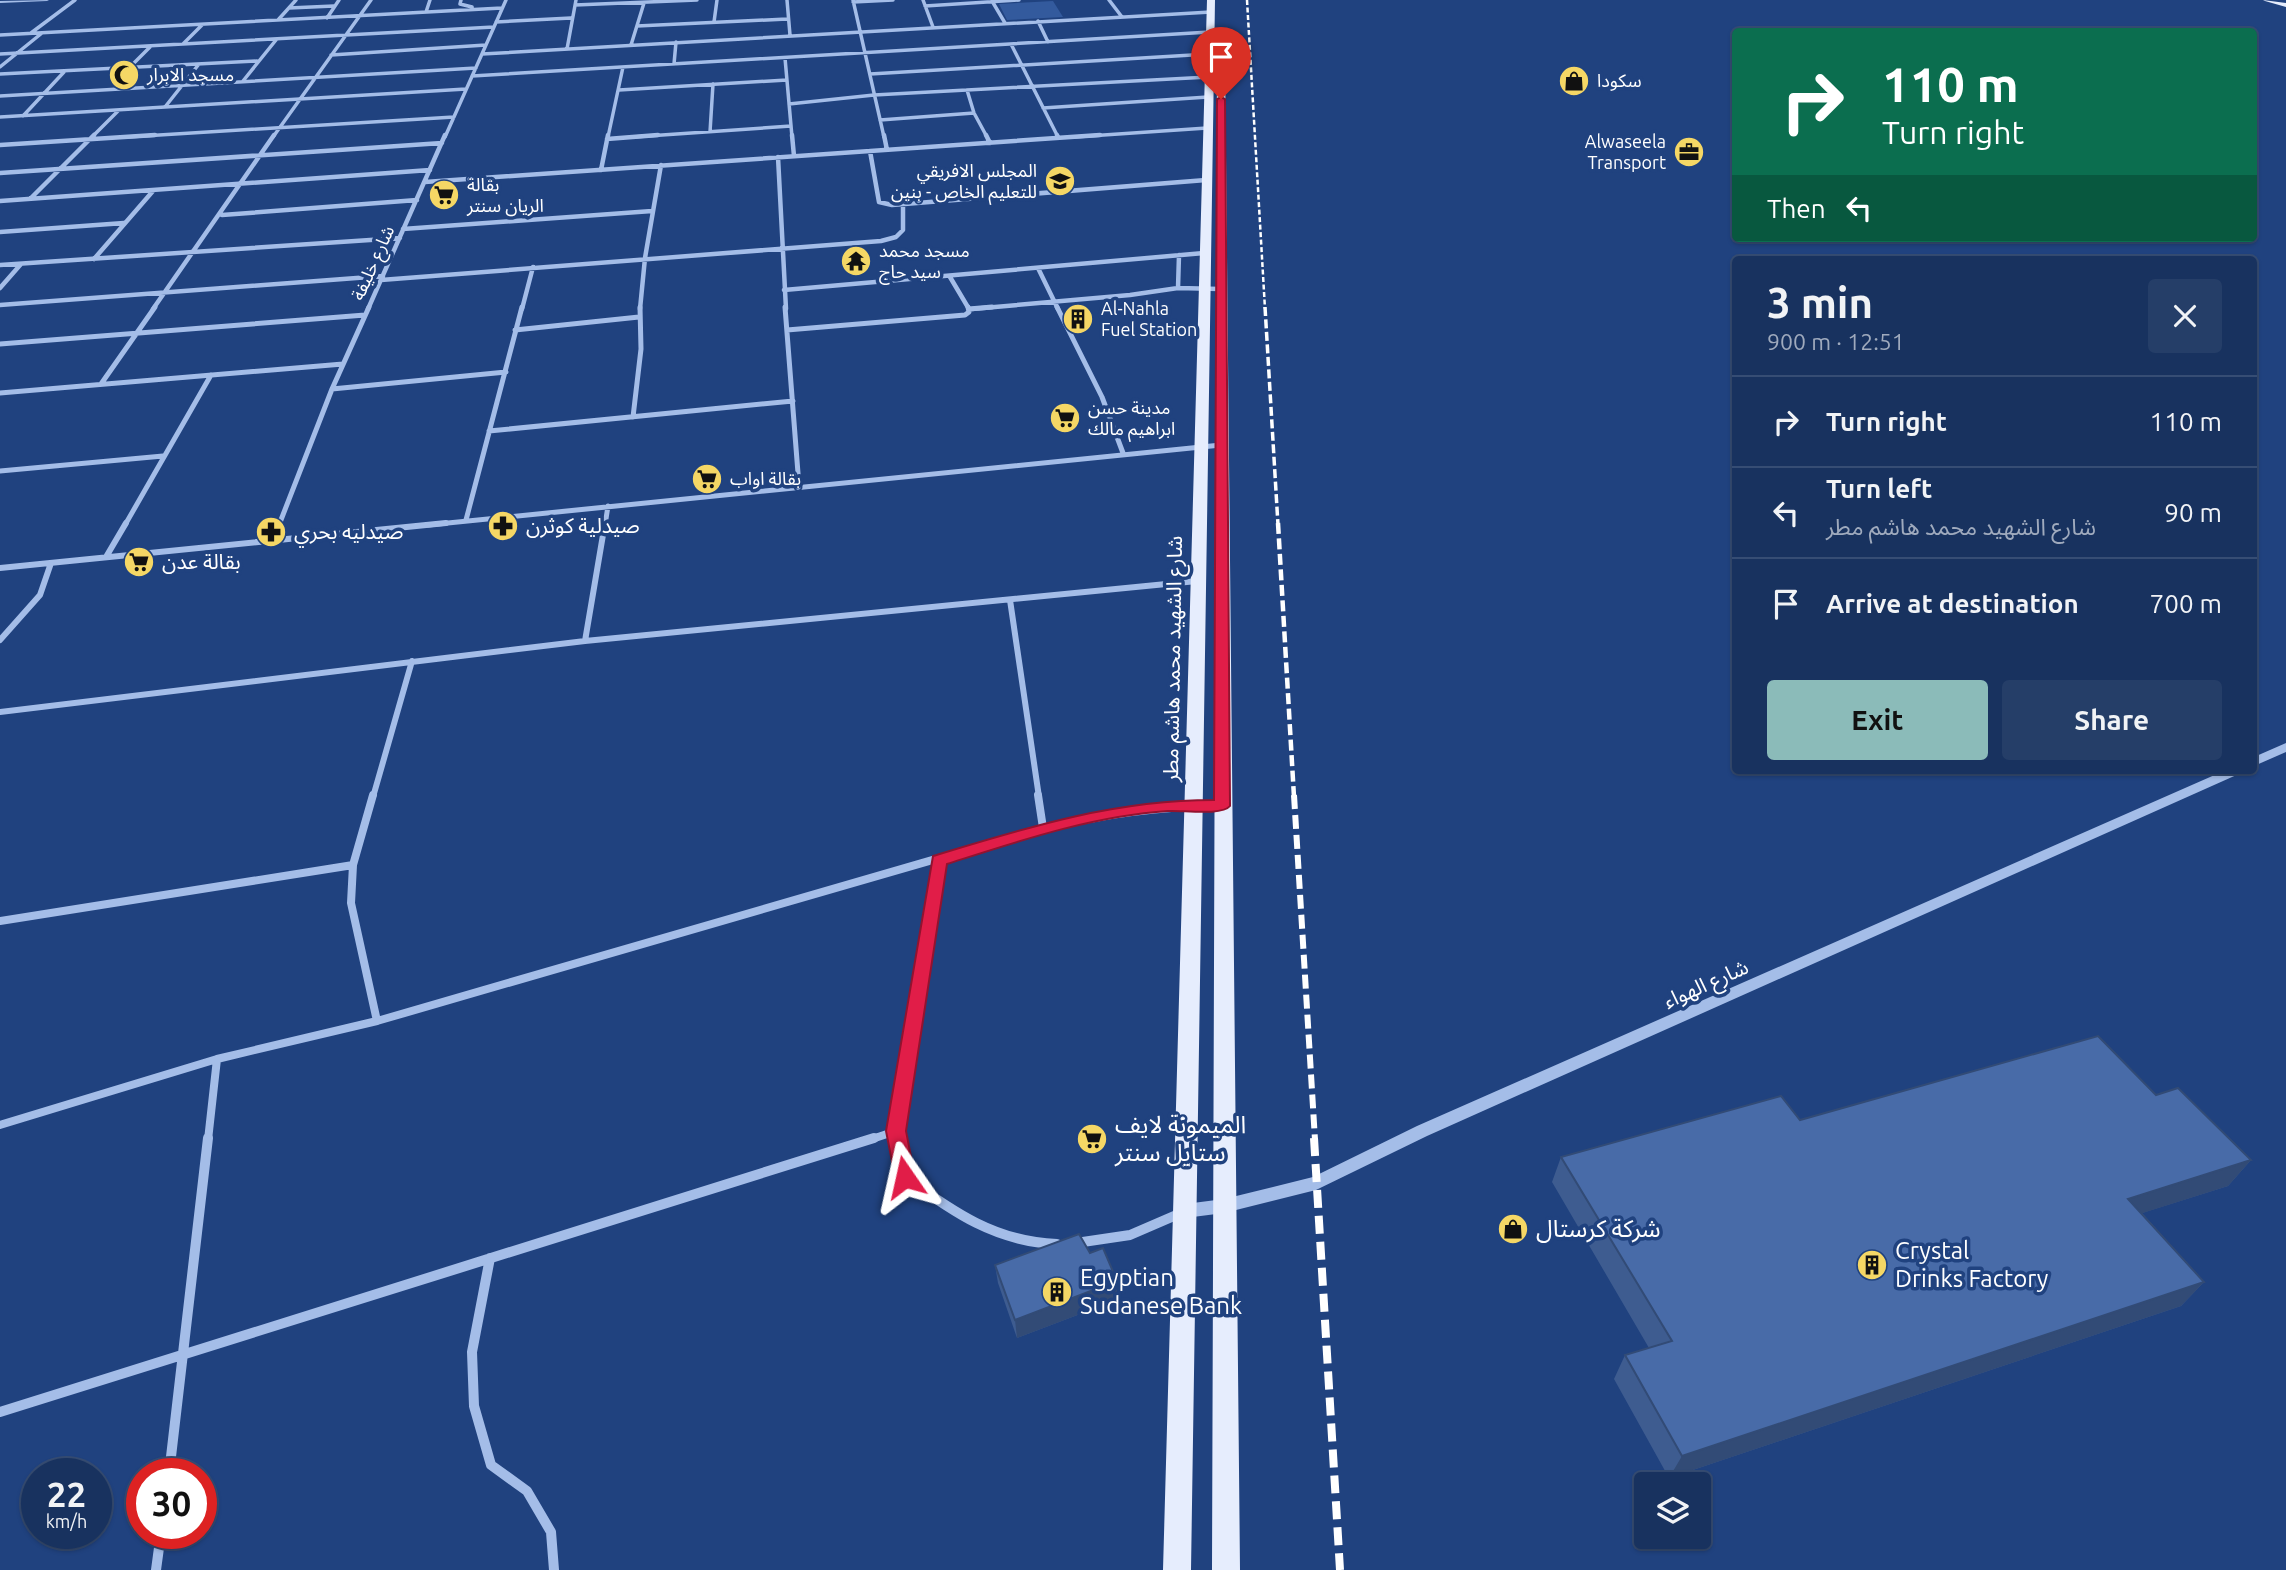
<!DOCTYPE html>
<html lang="en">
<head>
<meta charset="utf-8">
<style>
  :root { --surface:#18325f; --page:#253e68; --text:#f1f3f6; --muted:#9faabd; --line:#364d74; --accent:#8bbbb9 }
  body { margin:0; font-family:Ubuntu,"Noto Sans Arabic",sans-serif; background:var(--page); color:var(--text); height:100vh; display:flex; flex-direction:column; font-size:26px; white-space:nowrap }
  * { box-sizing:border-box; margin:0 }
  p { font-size:23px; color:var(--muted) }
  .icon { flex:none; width:38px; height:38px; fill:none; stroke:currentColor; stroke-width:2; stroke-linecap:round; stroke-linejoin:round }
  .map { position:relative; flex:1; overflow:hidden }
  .panel { position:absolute; left:1732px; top:256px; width:525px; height:518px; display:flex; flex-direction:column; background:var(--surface); border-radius:7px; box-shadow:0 2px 5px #0004,0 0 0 2px var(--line) }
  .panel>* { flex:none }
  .top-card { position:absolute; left:1732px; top:28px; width:525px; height:214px; border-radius:7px; box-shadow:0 2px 5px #0004,0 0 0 2px var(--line); background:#0b6e4f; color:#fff; overflow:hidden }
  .fabs { position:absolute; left:1634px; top:1472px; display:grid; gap:14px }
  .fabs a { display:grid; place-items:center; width:77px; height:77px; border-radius:7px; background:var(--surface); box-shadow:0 2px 5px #0004,0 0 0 2px var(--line); font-size:35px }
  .speed { position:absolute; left:21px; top:1458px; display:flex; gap:14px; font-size:35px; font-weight:700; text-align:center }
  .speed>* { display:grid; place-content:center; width:91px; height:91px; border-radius:50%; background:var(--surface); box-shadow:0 2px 5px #0004,0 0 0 2px var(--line); line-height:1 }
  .speed small { font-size:18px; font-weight:400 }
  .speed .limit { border:10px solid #d22; background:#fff; color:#111 }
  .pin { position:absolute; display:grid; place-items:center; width:60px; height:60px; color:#fff; margin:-72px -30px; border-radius:50% 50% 50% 0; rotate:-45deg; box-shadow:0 0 7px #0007 }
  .pin .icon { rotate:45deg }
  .me { position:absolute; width:77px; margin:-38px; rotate:349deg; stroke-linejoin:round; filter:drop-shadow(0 0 5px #0008) }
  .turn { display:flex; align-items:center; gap:24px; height:147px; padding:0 35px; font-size:32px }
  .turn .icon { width:91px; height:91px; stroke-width:2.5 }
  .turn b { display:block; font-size:49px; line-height:60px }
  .then { display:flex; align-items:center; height:66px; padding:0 35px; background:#0003; gap:14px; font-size:26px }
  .round { display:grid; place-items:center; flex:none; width:74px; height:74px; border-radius:7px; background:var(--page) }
  .summary { display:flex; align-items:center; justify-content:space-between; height:119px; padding:0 35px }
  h1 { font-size:42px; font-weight:600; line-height:52px }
  .button { display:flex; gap:14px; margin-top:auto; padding:14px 35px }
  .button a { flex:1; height:80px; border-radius:7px; background:var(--accent); color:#111; font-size:28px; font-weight:600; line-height:80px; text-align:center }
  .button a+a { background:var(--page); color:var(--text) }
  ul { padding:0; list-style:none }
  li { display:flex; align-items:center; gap:21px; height:91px; padding:0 35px; border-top:2px solid var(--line) }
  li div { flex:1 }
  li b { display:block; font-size:26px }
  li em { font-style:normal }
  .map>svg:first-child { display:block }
  .green { fill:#335a9d }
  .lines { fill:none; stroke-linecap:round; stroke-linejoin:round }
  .minor-far5 { stroke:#a4bde8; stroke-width:3.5 }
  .minor-far4 { stroke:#a4bde8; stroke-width:4.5 }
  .minor-far3 { stroke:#a4bde8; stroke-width:5 }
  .minor-far2 { stroke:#a4bde8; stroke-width:6 }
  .minor-far1 { stroke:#a4bde8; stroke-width:8 }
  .minor { stroke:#a4bde8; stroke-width:10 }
  .tertiary { fill:#a4bde8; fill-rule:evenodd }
  .primary { fill:#e6edfd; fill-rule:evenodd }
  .rail-far4 { stroke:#fff; stroke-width:2.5; stroke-dasharray:5 2.5; stroke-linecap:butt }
  .rail-far3 { stroke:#fff; stroke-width:3.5; stroke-dasharray:9 3.5; stroke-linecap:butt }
  .rail-far2 { stroke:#fff; stroke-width:4.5; stroke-dasharray:11 4.5; stroke-linecap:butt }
  .rail-far1 { stroke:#fff; stroke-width:6; stroke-dasharray:14 6; stroke-linecap:butt }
  .rail { stroke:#fff; stroke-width:8; stroke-dasharray:18 8; stroke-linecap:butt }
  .wall { fill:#3e5c90 }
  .shaded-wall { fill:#324b76 }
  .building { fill:#486ba8; stroke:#324b76; stroke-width:2 }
  .route { fill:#e11d48; stroke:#92132f; stroke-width:2 }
  .labels { text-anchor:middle; stroke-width:7; stroke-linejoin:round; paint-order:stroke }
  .far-poi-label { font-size:18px; fill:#fff; stroke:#20427f; text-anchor:start }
  .far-street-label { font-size:18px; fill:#fff; stroke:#20427f }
  .poi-label { font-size:21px; fill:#fff; stroke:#20427f; text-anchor:start }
  .street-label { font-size:21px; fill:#fff; stroke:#20427f }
  .near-poi-label { font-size:24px; fill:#fff; stroke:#20427f; text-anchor:start }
</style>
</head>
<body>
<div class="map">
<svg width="2286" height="1570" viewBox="0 0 2286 1570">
  <rect width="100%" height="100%" fill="#20427f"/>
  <!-- green -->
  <path class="green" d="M1053 1 1063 17 1007 20 999 4Z"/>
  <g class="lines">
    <!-- minor-far5 -->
    <path class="minor-far5" d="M461 0 460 4 472 7
      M787 0 790 35
      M853 0 884 137
      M923 0 933 27
      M1109 0 1122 17
      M992 1 1005 23
      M853 2 893 0
      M575 5 697 0
      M925 6 1019 0
      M289 8 334 6
      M426 12 430 0
      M327 18 339 0
      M278 20 296 0
      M1038 21 1048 42
      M496 22 571 18
      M714 22 717 0
      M637 26 787 19
      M31 33 75 0
      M0 35 502 8
      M183 44 202 25
      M1011 44 1058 137
      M631 45 644 3
      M567 49 576 0
      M0 54 494 27
      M482 54 1211 12
      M331 55 486 45
      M785 58 792 137
      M674 64 676 42
      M0 67 42 33
      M129 68 150 47
      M0 74 257 61
      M870 74 1209 54
      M472 76 1210 32
      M243 81 276 40
      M619 90 787 80
      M967 90 974 113 987 137
      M0 96 476 68
      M789 104 874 95 1209 77
      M165 107 199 64
      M1043 108 1208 97
      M23 116 64 72
      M0 117 466 89
      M880 120 974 113
      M710 132 713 84
      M92 137 118 111
      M127 137 454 117
      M273 137 371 0
      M445 137 506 0
      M608 137 623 67
      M633 137 791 126
      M1074 137 1207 128"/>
    <!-- minor-far4 -->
    <path class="minor-far4" d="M792 135 794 156
      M884 135 887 150
      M986 135 990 143
      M1057 135 1058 138
      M607 139 658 135
      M0 145 155 135
      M870 151 879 202 892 205 1206 180
      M778 157 786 309
      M601 170 608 135
      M0 173 442 143
      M425 182 1100 135
      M30 199 94 135
      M0 201 430 170
      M222 215 417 200
      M403 229 652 211
      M0 232 124 223
      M94 259 153 191
      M0 265 400 238
      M1038 268 1058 309
      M950 277 969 309
      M381 280 881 241 896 237 903 230V204
      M0 288 21 264
      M1178 288 1179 255
      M784 290 1204 253
      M0 305 383 276
      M153 309 274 135
      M368 309 445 135
      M522 309 533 267
      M640 309 645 258 661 165
      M972 309 1130 295 1178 288 1220 289"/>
    <!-- minor-far3 -->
    <path class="minor-far3" d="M785 307 799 486
      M1057 307 1102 397 1123 453
      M969 309 992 307
      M515 330 639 317
      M787 330 965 315 969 312 968 307
      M0 344 365 315
      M101 384 155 307
      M332 389 506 372
      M0 393 343 364
      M633 417 641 349 640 307
      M489 431 793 401
      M0 471 163 456
      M466 520 522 307
      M125 525 211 375
      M279 525 332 389 369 307
      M428 525 1221 445
      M605 525 608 506"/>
    <!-- minor-far2 -->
    <path class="minor-far2" d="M273 540 280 523
      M106 557 126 523
      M0 568 446 523
      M1010 600 1039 797
      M0 640 40 595 51 563
      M585 641 605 523
      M0 712 585 641 1197 581
      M373 797 412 661"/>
    <!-- minor-far1 -->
    <path class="minor-far1" d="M1038 795 1043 828
      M353 865 373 795
      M0 921 353 865 351 903 377 1021 1043 828C1107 815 1156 806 1222 806
      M0 1125 217 1059 377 1021
      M896 1131 939 860
      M208 1140 217 1059
      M869 1140 896 1131 898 1140"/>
    <!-- minor -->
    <path class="minor" d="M897 1138 905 1177C953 1212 996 1242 1057 1244
      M1076 1243 1130 1235 1181 1213
      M490 1258 472 1352 474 1406 491 1465 527 1491 551 1532 554 1570
      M0 1412 874 1138
      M169 1474 208 1138
      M156 1570 161 1533"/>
    <!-- tertiary -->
    <path class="tertiary" d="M49 0 47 1 0 3V1Z
      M2286 743V752L2254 766V757Z
      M2226 770H2243L2241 773 1427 1136 1316 1190 1224 1213 1185 1218 1179 1216 1177 1211 1179 1206 1185 1204 1224 1199 1313 1177 1417 1126Z"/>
    <!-- primary -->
    <path class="primary" d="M1207 0H1215L1191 1570H1163Z
      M2263 0 2286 3V7L2265 1Z
      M1221 53 1225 55 1240 1570H1212L1217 55Z"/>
    <!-- rail-far4 -->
    <path class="rail-far4" d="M1247 0 1265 309"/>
    <!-- rail-far3 -->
    <path class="rail-far3" d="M1265 307 1278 525"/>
    <!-- rail-far2 -->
    <path class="rail-far2" d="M1278 523 1294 797"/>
    <!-- rail-far1 -->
    <path class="rail-far1" d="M1294 795 1315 1140"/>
    <!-- rail -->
    <path class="rail" d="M1314 1138 1340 1570"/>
  </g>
  <!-- wall -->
  <path class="wall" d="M1800 1120 2251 1160 2228 1186 2142 1213 2204 1282 2181 1306 1669 1478 1614 1379 1625 1355 1649 1348 1552 1182 1561 1157Z
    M1090 1253 1117 1300 1017 1338 998 1283 995 1265Z"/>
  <!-- shaded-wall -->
  <path class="shaded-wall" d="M2251 1160 2228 1186 2108 1224 2128 1199Z
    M1117 1281V1300L1017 1338 1015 1320Z
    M2204 1282 2181 1306 1669 1478 1682 1456Z"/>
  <!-- building -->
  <path class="building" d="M2098 1036 2156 1095 2178 1088 2251 1160 2128 1199 2204 1282 1682 1456 1625 1355 1672 1341 1561 1157 1781 1096 1800 1120Z
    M1079 1234 1090 1253 1103 1248 1117 1281 1015 1320 995 1265Z"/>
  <!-- route -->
  <path class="route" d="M1221 97 1225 99 1230 806C1222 816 1182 810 1168 811 1092 816 1019 841 947 864L906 1131 915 1177 912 1183 905 1186 898 1183 895 1177 886 1131 933 856C1028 827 1114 800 1214 800L1217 99Z"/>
  <!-- icons -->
  <defs>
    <g id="mosque-disc" transform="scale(1.575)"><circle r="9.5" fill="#f5d765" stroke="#20427f"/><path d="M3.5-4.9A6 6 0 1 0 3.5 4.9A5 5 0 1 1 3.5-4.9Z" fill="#111"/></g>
    <g id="shop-disc" transform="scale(1.575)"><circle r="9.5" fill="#f5d765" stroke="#20427f"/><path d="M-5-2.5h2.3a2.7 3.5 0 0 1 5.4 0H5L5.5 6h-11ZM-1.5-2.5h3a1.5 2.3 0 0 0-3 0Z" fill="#111"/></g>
    <g id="office-disc" transform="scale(1.575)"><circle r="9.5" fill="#f5d765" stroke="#20427f"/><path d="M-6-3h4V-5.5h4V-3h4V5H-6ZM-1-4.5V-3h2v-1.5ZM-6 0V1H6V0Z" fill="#111"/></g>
    <g id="school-disc" transform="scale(1.575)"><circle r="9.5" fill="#f5d765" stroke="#20427f"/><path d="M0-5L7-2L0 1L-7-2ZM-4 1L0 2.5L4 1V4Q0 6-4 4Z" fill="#111"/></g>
    <g id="supermarket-disc" transform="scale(1.575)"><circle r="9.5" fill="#f5d765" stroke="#20427f"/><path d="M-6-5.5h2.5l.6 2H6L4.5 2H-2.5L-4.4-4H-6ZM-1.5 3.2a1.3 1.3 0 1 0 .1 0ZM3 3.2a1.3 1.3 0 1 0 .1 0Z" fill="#111"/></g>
    <g id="temple-disc" transform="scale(1.575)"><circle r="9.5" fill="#f5d765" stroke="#20427f"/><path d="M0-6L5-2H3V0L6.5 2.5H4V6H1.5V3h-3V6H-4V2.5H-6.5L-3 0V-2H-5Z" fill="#111"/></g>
    <g id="building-disc" transform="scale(1.575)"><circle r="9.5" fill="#f5d765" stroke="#20427f"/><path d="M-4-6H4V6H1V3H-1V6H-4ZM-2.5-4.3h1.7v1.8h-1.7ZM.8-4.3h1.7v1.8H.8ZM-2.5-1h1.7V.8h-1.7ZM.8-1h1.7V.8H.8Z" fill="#111"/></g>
    <g id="pharmacy-disc" transform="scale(1.575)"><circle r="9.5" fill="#f5d765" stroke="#20427f"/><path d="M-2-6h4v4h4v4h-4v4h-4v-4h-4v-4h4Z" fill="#111"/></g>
  </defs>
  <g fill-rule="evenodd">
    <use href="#mosque-disc" x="124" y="75"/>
    <use href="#shop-disc" x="1574" y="81"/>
    <use href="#office-disc" x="1689" y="152"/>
    <use href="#school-disc" x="1060" y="181"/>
    <use href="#supermarket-disc" x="444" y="195"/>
    <use href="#temple-disc" x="856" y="261"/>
    <use href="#building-disc" x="1078" y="319"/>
    <use href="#supermarket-disc" x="1065" y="418"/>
    <use href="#supermarket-disc" x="707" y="479"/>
    <use href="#pharmacy-disc" x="503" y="526"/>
    <use href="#pharmacy-disc" x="271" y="532"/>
    <use href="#supermarket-disc" x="139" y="562"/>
    <use href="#supermarket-disc" x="1092" y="1139"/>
    <use href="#shop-disc" x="1513" y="1229"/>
    <use href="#building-disc" x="1872" y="1265"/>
    <use href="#building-disc" x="1057" y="1292"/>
  </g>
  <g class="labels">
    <!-- far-poi labels -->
    <g class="far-poi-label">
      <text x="147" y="81">مسجد الابرار</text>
      <text x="1597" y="87">سكودا</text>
      <text x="1666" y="148" text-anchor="end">Alwaseela<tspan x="1666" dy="21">Transport</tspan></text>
      <text x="1037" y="177" text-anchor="end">المجلس الافريقي<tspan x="1037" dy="21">للتعليم الخاص - بنين</tspan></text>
      <text x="467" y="191">بقالة<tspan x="467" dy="21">الريان سنتر</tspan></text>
      <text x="879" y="257">مسجد محمد<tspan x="879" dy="21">سيد حاج</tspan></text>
      <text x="1101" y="315">Al-Nahla<tspan x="1101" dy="21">Fuel Station</tspan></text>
      <text x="1088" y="414">مدينة حسن<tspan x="1088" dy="21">ابراهيم مالك</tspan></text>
      <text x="730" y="485">بقالة اواب</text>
    </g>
    <!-- far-street labels -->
    <g class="far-street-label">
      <text transform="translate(373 263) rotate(-66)" y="6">شارع خليفة</text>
    </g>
    <!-- poi labels -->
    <g class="poi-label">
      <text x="526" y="533">صيدلية كوثرن</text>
      <text x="294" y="539">صيدليه بحري</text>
      <text x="162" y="569">بقالة عدن</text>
    </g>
    <!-- street labels -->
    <g class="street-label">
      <text transform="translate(1173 659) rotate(-89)" y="7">شارع الشهيد محمد هاشم مطر</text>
      <text transform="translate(1706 984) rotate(-24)" y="7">شارع الهواء</text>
    </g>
    <!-- near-poi labels -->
    <g class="near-poi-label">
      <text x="1115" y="1133">الميمونة لايف<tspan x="1115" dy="28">ستايل سنتر</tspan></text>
      <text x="1536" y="1237">شركة كرستال</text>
      <text x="1895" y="1259">Crystal<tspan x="1895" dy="28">Drinks Factory</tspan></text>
      <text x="1080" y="1286">Egyptian<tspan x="1080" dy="28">Sudanese Bank</tspan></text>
    </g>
  </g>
</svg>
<div class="fabs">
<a><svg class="icon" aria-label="layers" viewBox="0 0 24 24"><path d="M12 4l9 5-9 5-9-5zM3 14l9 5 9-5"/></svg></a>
</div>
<div class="speed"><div>22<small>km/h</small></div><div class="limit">30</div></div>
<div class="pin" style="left:1221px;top:99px;background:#d93025"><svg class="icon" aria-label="arrive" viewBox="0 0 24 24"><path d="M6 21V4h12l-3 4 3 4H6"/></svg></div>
<svg class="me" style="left:905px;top:1177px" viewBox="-20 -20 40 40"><path d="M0-17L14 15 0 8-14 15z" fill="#e11d48" stroke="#fff" stroke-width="4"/></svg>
<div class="top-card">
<div class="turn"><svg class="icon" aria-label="right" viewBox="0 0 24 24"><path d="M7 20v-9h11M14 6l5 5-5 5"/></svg><div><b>110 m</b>Turn right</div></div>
<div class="then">Then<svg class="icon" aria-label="left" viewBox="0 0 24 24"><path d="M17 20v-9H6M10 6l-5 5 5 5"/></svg></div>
</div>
<section class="panel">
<div class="summary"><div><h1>3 min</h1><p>900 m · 12:51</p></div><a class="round"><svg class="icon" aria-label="close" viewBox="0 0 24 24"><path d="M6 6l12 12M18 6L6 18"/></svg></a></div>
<ul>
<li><svg class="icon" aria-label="right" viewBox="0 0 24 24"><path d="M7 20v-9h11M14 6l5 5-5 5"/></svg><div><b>Turn right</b></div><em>110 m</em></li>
<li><svg class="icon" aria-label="left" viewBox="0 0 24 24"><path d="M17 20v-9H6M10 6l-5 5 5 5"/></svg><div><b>Turn left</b><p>شارع الشهيد محمد هاشم مطر</p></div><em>90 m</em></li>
<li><svg class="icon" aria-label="arrive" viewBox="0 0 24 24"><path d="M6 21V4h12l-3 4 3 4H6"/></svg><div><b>Arrive at destination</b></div><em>700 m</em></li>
</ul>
<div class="button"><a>Exit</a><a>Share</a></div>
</section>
</div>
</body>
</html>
